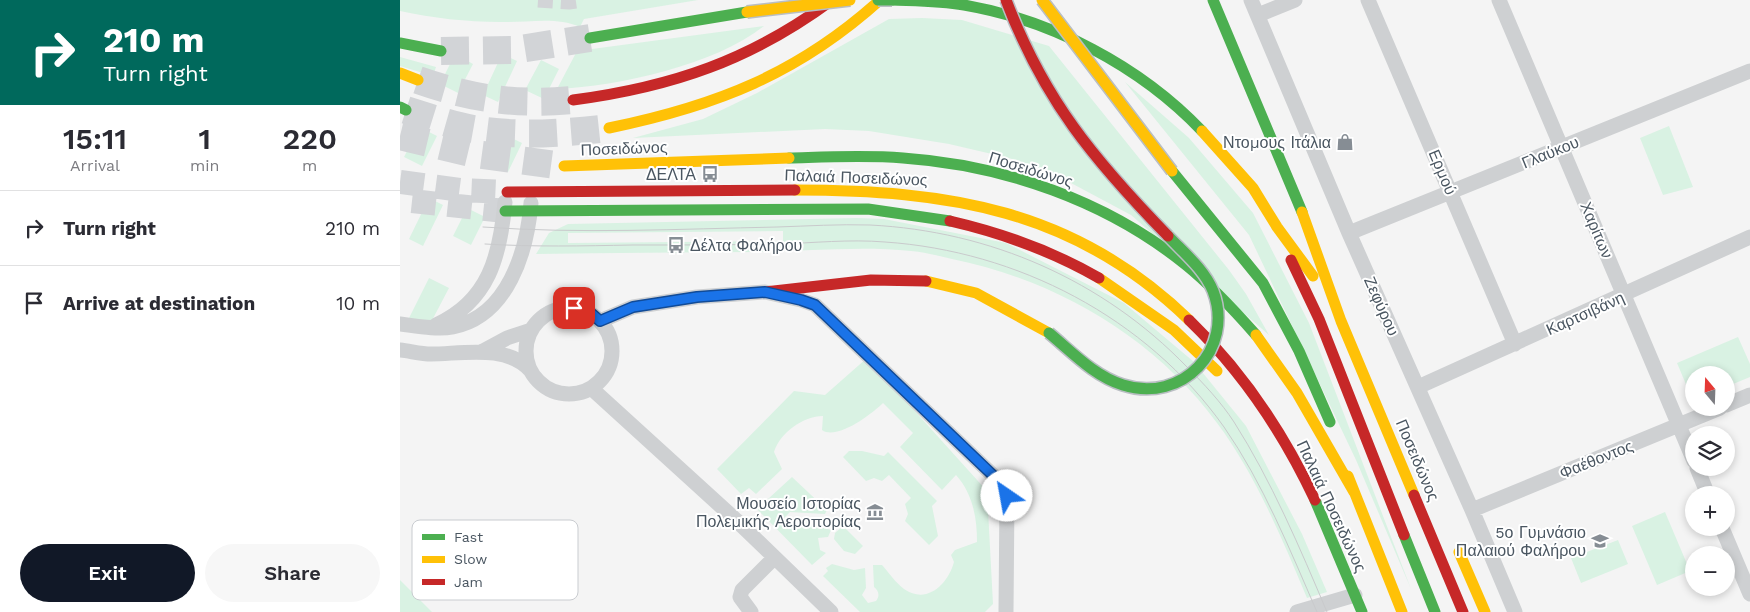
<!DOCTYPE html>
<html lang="en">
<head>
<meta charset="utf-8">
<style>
  :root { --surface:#fff; --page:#f7f7f7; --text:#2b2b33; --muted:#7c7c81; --line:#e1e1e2; --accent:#111827 }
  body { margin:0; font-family:"Work Sans",sans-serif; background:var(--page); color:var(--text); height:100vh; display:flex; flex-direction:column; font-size:19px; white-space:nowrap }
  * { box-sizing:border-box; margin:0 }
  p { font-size:16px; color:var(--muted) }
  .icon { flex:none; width:28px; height:28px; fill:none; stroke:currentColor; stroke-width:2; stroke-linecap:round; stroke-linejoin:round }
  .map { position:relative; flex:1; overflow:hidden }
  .panel { display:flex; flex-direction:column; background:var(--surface); width:400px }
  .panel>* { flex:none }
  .banner { background:#00695c; color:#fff; overflow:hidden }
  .needle { width:32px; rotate:341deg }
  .tools { position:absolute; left:1285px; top:366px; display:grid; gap:10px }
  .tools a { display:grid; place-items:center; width:50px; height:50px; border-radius:50%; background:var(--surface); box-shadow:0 2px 8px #0003; font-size:25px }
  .pin { position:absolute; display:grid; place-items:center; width:42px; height:42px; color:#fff; margin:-21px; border-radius:10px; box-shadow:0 2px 8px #0006 }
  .me { position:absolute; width:55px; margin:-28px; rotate:327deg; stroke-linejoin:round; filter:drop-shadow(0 0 4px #0008) }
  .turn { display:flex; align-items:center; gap:18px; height:105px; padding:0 20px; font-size:22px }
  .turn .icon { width:65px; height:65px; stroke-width:2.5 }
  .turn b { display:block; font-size:35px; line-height:42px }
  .eta { display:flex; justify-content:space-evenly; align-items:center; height:85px; text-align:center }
  .eta b { font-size:30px; font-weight:600; line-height:35px }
  .cta { display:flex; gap:10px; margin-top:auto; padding:10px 20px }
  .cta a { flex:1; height:58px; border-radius:30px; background:var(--accent); color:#fff; font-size:20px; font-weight:600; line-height:58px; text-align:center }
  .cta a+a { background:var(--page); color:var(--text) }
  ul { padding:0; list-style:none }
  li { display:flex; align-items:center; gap:15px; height:75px; padding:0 20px; border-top:1px solid var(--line) }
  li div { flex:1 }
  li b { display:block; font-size:19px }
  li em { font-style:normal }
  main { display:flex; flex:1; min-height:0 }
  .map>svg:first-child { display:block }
  .green { fill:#d9f2e3; fill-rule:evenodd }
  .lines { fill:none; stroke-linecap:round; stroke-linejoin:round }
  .street-tunnel { stroke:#d2d4d7; stroke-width:15; stroke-dasharray:15 8; stroke-linecap:butt }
  .primary-tunnel { stroke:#d2d4d7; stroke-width:24; stroke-dasharray:24 12; stroke-linecap:butt }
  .highway-tunnel { stroke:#d2d4d7; stroke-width:28; stroke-dasharray:28 14; stroke-linecap:butt }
  .street { stroke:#ced0d2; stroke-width:15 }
  .fast { stroke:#4caf50; stroke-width:11 }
  .slow { stroke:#ffc107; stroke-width:11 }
  .jam { stroke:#c62828; stroke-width:11 }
  .tram { stroke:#c9cacc; stroke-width:1 }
  .fast-bridge-casing { stroke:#b9bec3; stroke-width:14; stroke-linecap:butt }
  .slow-bridge-casing { stroke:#b9bec3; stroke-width:14; stroke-linecap:butt }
  .jam-bridge-casing { stroke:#b9bec3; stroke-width:14; stroke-linecap:butt }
  .fast-bridge { stroke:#4caf50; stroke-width:11 }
  .slow-bridge { stroke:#ffc107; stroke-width:11 }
  .jam-bridge { stroke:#c62828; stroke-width:11 }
  .route-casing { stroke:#114b97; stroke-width:12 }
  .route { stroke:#1a73e8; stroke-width:9 }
  .labels { text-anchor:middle; stroke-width:4; stroke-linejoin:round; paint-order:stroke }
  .poi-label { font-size:16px; fill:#4a5661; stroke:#fff; text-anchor:end }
  .street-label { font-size:16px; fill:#4a5661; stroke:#fff }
  .key { fill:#fff; stroke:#c9ccd0; stroke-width:1 }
  .key-label { font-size:14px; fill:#4a5661 }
</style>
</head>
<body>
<main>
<section class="panel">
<div class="banner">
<div class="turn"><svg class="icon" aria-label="right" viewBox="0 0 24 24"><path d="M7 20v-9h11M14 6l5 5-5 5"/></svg><div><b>210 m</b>Turn right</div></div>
</div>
<div class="eta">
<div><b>15:11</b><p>Arrival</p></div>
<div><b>1</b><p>min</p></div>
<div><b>220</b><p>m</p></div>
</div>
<ul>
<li><svg class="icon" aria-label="right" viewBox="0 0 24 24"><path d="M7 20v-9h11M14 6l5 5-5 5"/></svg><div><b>Turn right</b></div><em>210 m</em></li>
<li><svg class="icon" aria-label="arrive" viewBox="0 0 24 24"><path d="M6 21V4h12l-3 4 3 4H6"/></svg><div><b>Arrive at destination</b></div><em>10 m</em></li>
</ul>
<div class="cta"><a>Exit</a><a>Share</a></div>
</section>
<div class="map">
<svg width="1350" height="612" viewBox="0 0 1350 612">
  <rect width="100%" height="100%" fill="#f4f4f4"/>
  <!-- green -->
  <path class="green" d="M0 0H298L184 19 180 27C156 16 126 23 100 22 66 22 33 18 0 11Z
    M522 18 562 20 649 46 829 270 846 294 869 335 731 215 656 175 609 158 549 144 469 131 425 129 233 138 303 119 357 93 489 19Z
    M364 26C315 65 219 86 157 89L177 51Z
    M55 54 73 64 58 93 40 84Z
    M102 54 117 61 98 102 83 95Z
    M0 57 36 67 33 76 0 66Z
    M141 60 159 69 144 99 125 90Z
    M725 82 789 138 853 213 909 323 1011 589 956 460 849 235Z
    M1269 126 1293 187 1263 195 1240 138Z
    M19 127 37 136 22 166 4 157Z
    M103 134 122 143 108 172 89 163Z
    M29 198 43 205 23 246 9 239Z
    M67 208 85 217 71 245 53 236Z
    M457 218 484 219 606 243 724 303 794 362 846 426 902 534 927 592 907 598C882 539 856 475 817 423 754 337 656 280 552 259 539 256 525 252 511 251 461 246 411 251 361 252 286 252 211 253 136 254L149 233 168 224ZM383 231V241L168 243V233Z
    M29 278 49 288 28 328 9 318Z
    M1338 337 1350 364V377L1326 387V375H1294L1293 401 1277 363Z
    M467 358 587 491 593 604 585 612H460L423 576 428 571 426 568 432 564 454 570 465 568 466 588 462 595 468 603 476 601C480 596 479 591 474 587L473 565H482C489 573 496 583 504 589 527 605 548 584 554 562L551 555 555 550 577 542C577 518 573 494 556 475L542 490 500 447 513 433 483 403C473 413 437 441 422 430L423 416C403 416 380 433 374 452L382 469 356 494 349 488 341 494 317 469 394 391 425 395Z
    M449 451H462L484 456 488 452 537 501 532 506 538 536 529 545 505 521 508 514 505 504 511 498 489 475 482 481 474 478 466 481 443 457Z
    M392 477 427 510 425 514 390 512 385 517V522L390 527 398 526 401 519 414 518 420 521 421 527 431 530 428 537 418 538 420 550 426 553 412 565 357 509Z
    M1265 512 1290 571 1257 585 1232 526Z
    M443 526 463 546 455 554 444 551 434 539 435 533Z
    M1218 540 1228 564 1181 583 1171 558Z
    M0 580 32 612H0Z"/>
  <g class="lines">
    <!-- street-tunnel -->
    <path class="street-tunnel" d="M138 0 169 2 183 0"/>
    <!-- primary-tunnel -->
    <path class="primary-tunnel" d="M0 182 61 190 107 192
      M12 201 105 211"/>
    <!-- highway-tunnel -->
    <path class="highway-tunnel" d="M41 51 114 50 190 38
      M18 80C73 99 114 105 173 100
      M6 110C28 117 51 125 73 129 118 137 164 133 209 128
      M0 136 75 154 164 166"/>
    <!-- street -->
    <path class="street" d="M851 0 949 233 1072 510 1115 612
      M968 0 1115 344
      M1099 0 1294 461
      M858 15 895 0
      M949 233 1350 71
      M126 351a43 43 0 1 1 86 0a43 43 0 1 1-86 0Z
      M200 321 233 307 297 297 365 292 401 300 415 305 602 484 607 496 606 612
      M0 324C16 326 37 330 53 327 108 316 127 251 131 203
      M36 325C89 301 100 256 105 202
      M0 350C10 351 21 354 31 354 61 354 107 344 130 370
      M81 352 107 338 131 330
      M1018 387 1350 237
      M191 388 336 520 431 612
      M1326 405 1350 395
      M1297 468 1308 495
      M1072 510 1320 408
      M1322 528 1350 594
      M351 612 340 597 342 590 374 558
      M897 612 955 595"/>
    <!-- fast -->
    <path class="fast" d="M492 0C516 1 540 1 564 5 652 20 740 66 802 131
      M813 0 902 212
      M190 38 347 12
      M0 43 41 51
      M0 107 6 110
      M389 158C427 157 465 155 503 158 604 165 707 201 786 265 812 286 834 310 856 335
      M772 171 863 283 899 351 930 422
      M105 211 468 209 550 221
      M915 500 962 612
      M1004 535 1035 612"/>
    <!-- slow -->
    <path class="slow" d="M0 73 18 80
      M209 128C316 106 398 74 480 0
      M802 131 853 188 877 227 913 276
      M164 166 389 158
      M395 190C547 190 675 209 789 320
      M902 212 941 321 1014 495
      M699 278 774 330 817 371
      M526 281 576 293 649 333
      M856 335 897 393 954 492
      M948 476 1002 612
      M1059 552 1085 612"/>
    <!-- jam -->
    <path class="jam" d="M173 100C272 87 351 60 432 0
      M107 192 395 190
      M550 221C602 233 652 251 699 278
      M891 260 919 319 1004 535
      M365 292 471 280 526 281
      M789 320C843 372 883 432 915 500
      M1014 495 1063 612"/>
    <!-- tram -->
    <path class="tram" d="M83 227C180 234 280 229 377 227 408 226 439 224 470 225 590 231 703 280 787 367 804 384 821 402 834 422 871 480 900 548 927 612
      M85 244C134 247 183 246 232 245 281 245 330 245 378 244 414 243 449 239 485 242 617 251 746 317 824 427 863 483 890 550 917 612"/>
    <!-- fast-bridge casing -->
    <g class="fast-bridge-casing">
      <path id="fast-bridge" d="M478 0H492
        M649 333C672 352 694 376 723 385 782 404 835 349 813 291 804 269 784 253 768 236"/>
    </g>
    <!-- slow-bridge casing -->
    <g class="slow-bridge-casing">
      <path id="slow-bridge" d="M642 0 772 171
        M347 12 450 0"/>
    </g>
    <!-- jam-bridge casing -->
    <g class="jam-bridge-casing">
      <path id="jam-bridge" d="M606 0C644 100 694 160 768 236"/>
    </g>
    <!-- fast-bridge -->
    <use href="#fast-bridge" class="fast-bridge"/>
    <!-- slow-bridge -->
    <use href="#slow-bridge" class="slow-bridge"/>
    <!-- jam-bridge -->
    <use href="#jam-bridge" class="jam-bridge"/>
  </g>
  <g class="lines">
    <!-- route casing -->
    <g class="route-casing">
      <path id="route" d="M174 308 192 314 200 321 233 307 297 297 365 292 401 300 415 305 602 484 607 496"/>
    </g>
    <!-- route -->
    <use href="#route" class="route"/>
  </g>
  <!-- icons -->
  <defs>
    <g id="shop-bare" transform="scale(1.35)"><path d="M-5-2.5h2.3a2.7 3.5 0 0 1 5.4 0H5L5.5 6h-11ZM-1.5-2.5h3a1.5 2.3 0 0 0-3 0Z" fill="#868d94" stroke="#fff" stroke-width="2.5" paint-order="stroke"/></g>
    <g id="bus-bare" transform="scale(1.35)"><path d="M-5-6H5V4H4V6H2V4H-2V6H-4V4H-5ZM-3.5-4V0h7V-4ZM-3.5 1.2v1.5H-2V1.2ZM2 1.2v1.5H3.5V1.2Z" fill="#868d94" stroke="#fff" stroke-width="2.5" paint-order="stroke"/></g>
    <g id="museum-bare" transform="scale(1.35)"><path d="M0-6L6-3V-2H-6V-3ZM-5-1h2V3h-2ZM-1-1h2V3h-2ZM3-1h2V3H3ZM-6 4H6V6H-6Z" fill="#868d94" stroke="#fff" stroke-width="2.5" paint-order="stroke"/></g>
    <g id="school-bare" transform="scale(1.35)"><path d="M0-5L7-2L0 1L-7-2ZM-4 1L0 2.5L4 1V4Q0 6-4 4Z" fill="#868d94" stroke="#fff" stroke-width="2.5" paint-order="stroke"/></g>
  </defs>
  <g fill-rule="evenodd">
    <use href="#shop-bare" x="945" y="142"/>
    <use href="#bus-bare" x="310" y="174"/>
    <use href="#bus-bare" x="276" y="245"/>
    <use href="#museum-bare" x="475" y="512"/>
    <use href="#school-bare" x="1200" y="541"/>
  </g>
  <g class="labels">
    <!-- poi labels -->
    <g class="poi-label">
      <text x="931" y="148">Ντομους Ιτάλια</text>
      <text x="296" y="180">ΔΕΛΤΑ</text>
      <text x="290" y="251" text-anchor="start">Δέλτα Φαλήρου</text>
      <text x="461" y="509">Μουσείο Ιστορίας<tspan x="461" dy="18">Πολεμικής Αεροπορίας</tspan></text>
      <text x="1186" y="538">5ο Γυμνάσιο<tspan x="1186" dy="18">Παλαιού Φαλήρου</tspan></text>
    </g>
    <!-- street labels -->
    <g class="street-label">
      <text transform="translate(224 148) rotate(-2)" y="6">Ποσειδώνος</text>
      <text transform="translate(1150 152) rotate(-22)" y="6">Γλαύκου</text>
      <text transform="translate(631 169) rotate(17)" y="6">Ποσειδώνος</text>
      <text transform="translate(1043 172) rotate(67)" y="6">Ερμού</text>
      <text transform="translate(456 177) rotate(2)" y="6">Παλαιά Ποσειδώνος</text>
      <text transform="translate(1197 230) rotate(67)" y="6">Χαρίτων</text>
      <text transform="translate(982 306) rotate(66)" y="6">Ζεφύρου</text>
      <text transform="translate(1185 313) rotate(-24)" y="6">Καρτσιβάνη</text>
      <text transform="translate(1196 459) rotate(-22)" y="6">Φαέθοντος</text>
      <text transform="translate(1018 460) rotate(67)" y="6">Ποσειδώνος</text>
      <text transform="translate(932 506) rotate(65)" y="6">Παλαιά Ποσειδώνος</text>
    </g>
  </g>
  <!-- legend -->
  <rect x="12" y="520" width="166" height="80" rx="8" class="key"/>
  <rect x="22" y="534" width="23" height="6" fill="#4caf50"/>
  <rect x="22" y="556" width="23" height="7" fill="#ffc107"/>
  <rect x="22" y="579" width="23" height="6" fill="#c62828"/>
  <g class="key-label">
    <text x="54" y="542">Fast</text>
    <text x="54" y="564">Slow</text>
    <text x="54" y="587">Jam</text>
  </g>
</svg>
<div class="tools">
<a><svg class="needle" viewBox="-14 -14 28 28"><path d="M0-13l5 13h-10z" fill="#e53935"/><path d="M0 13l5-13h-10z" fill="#7c7c81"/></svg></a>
<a><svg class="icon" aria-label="layers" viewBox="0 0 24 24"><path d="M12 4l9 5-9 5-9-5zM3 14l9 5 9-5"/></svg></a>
<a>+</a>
<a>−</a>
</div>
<div class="pin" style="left:174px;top:308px;background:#d93025"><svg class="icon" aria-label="arrive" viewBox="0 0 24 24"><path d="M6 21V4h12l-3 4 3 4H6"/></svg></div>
<svg class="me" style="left:607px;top:496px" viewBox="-20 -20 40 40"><circle r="19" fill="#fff"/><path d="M0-13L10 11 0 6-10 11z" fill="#1a73e8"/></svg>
</div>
</main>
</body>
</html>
